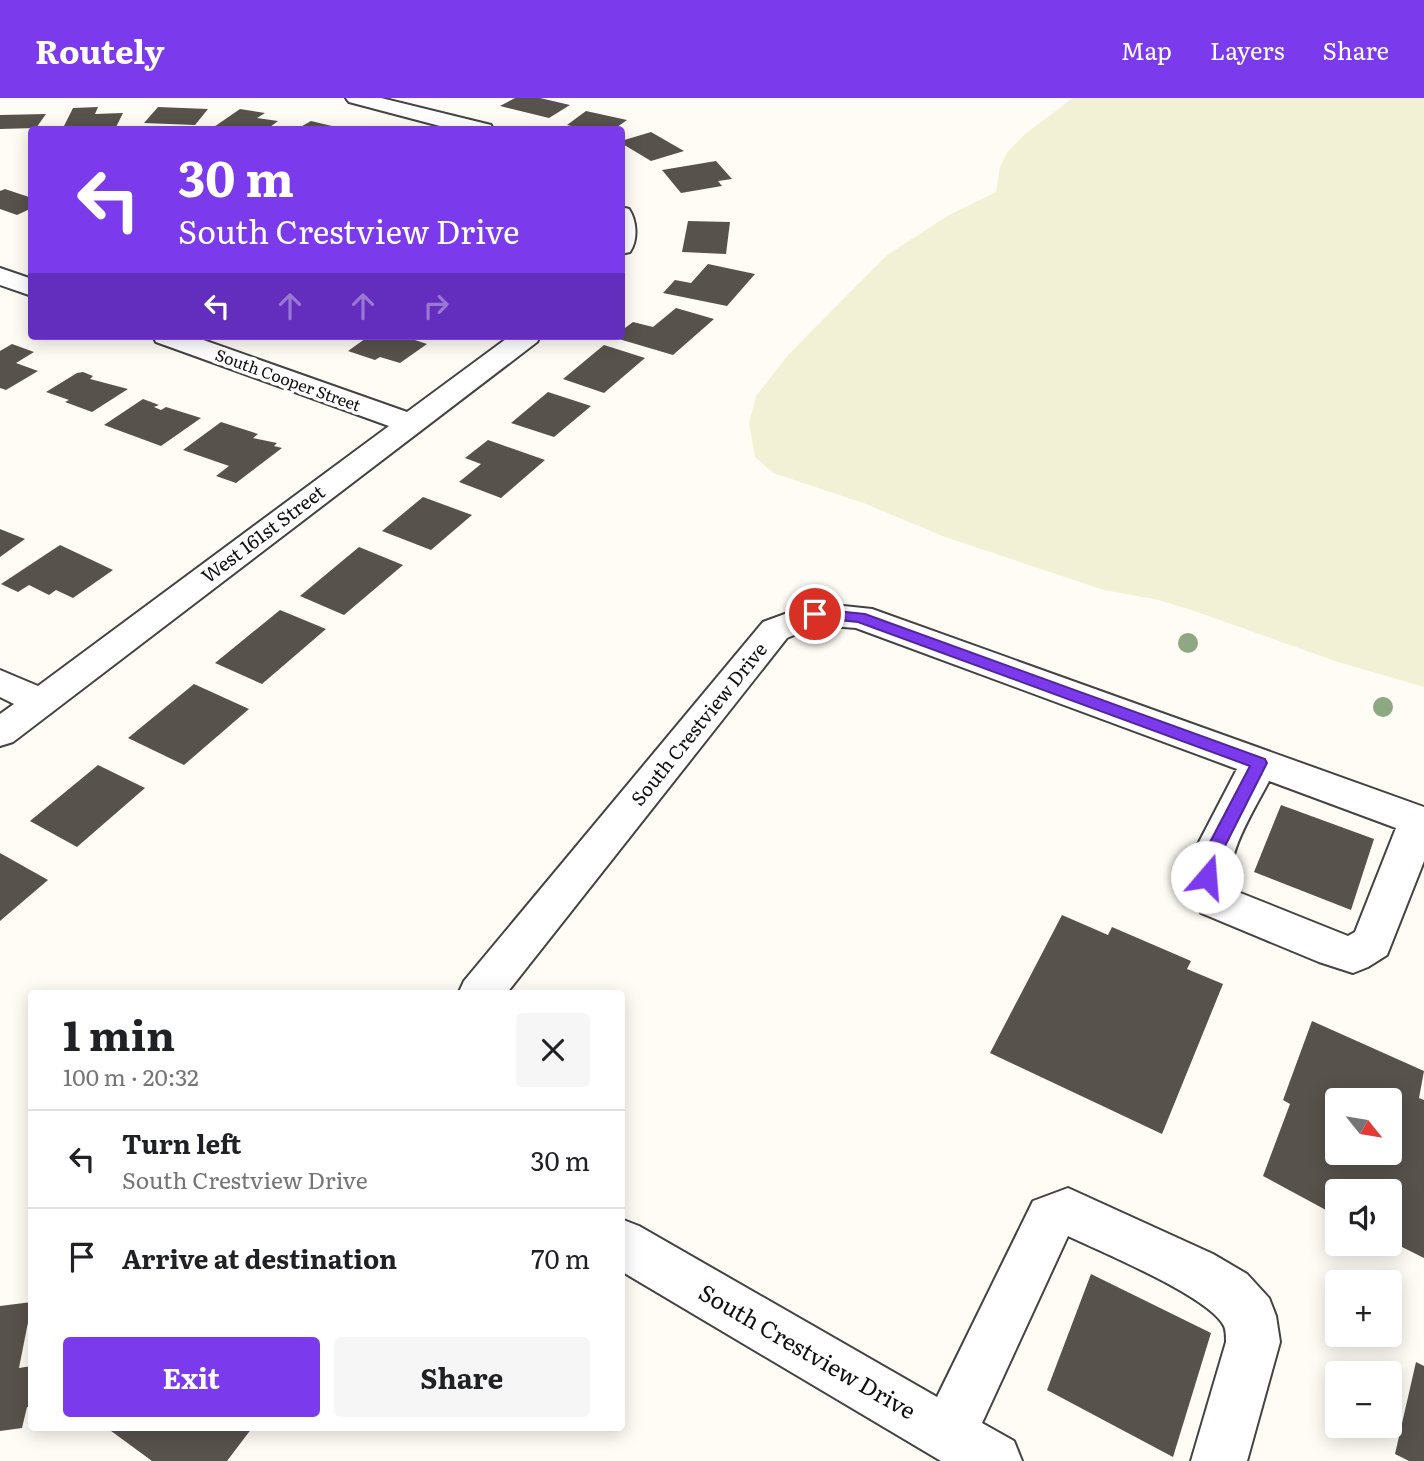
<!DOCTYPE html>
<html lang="en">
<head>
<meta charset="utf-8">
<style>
  :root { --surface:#fff; --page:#f6f6f6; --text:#202124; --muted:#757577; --line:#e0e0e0; --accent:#7c3aed }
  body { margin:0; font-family:Literata,serif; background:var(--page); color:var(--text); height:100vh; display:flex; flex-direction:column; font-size:26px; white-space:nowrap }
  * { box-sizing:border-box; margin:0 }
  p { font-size:23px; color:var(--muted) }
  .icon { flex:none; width:38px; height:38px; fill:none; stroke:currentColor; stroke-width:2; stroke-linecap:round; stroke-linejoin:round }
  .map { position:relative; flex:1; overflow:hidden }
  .panel { position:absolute; left:28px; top:892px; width:597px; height:441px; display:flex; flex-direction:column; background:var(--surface); border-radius:7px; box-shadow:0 4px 18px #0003 }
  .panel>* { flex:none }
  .banner { position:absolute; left:28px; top:28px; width:597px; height:214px; border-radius:7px; box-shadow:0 4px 18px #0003; background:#7c3aed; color:#fff; overflow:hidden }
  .needle { width:46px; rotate:120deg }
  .tools { position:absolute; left:1325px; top:990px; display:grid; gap:14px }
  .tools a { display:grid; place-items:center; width:77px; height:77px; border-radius:7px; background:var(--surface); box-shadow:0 4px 18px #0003; font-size:35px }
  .pin { position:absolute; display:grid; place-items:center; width:60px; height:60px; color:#fff; margin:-30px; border:4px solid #fff; border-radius:50%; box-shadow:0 2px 7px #0007 }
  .me { position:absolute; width:77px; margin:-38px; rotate:18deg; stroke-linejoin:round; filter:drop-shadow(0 0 5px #0008) }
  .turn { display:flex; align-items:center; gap:24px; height:147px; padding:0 35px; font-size:32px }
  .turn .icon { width:91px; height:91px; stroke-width:2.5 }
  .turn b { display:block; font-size:49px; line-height:60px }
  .lanes { display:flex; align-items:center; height:66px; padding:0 35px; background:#0003; justify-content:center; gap:35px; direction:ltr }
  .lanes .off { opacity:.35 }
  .round { display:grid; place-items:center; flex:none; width:74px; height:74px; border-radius:7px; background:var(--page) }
  .headline { display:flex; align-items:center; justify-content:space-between; height:119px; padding:0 35px }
  h1 { font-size:42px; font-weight:700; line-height:52px }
  .primary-button { display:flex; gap:14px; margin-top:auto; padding:14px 35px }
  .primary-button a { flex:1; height:80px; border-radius:7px; background:var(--accent); color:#fff; font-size:28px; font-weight:700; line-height:80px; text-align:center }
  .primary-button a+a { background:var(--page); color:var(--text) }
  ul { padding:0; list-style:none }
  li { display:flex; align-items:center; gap:21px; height:98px; padding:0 35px; border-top:2px solid var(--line) }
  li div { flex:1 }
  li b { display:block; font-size:26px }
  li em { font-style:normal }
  header { display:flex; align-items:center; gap:42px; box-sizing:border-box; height:98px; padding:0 35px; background:var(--accent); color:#fff }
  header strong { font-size:33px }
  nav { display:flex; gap:38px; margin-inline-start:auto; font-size:24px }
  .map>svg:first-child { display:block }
  .farmland { fill:#f3f1d5 }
  .building { fill:#58524d; fill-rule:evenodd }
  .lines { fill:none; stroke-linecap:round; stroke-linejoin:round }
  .street-casing { stroke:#434343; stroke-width:4 }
  .street { fill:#fff; fill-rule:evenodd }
  .tree { fill:#8da882 }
  .route { fill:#7c3aed; stroke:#51269a; stroke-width:2 }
  .labels { text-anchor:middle; stroke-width:7; stroke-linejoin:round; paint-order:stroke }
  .far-street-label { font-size:16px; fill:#101010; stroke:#fff }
  .street-label { font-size:19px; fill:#101010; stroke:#fff }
  .near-street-label { font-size:23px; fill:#101010; stroke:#fff }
</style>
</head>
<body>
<header>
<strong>Routely</strong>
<nav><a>Map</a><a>Layers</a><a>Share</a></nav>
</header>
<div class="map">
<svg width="1424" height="1363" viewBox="0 0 1424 1363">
  <rect width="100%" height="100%" fill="#fefcf4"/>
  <!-- farmland -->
  <path class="farmland" d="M1073 0H1424V589L1338 564 1197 514 1159 502 1104 492 945 439 866 406 773 375 755 359 749 325 756 298 789 256 887 157 949 117 996 94 1000 69 1008 53 1025 36Z"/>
  <!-- building -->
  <path class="building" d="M515 0H540L570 7 549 20 500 8Z
    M98 9 95 16 123 15 116 29 62 32 73 10Z
    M158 9 208 11 195 27 144 25Z
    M240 11 265 15 257 20 278 23 266 32 211 31Z
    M586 13 627 22 613 32H588L567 27Z
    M46 16 36 30 0 31V17Z
    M311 23 332 28 327 32H295Z
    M651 34 684 53 651 63 621 45V43Z
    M716 63 732 81 718 83 722 88 681 95 662 72Z
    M5 91 32 100V110L17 117 0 111V93Z
    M688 123 730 124 726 156 682 154Z
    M708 166 755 176 727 208 663 195 675 182 691 185Z
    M676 210 714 221 673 257 612 239 621 238V233L633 224 653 229Z
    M369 238H403L427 246 400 265 380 259 375 262 348 253Z
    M12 246 34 254 16 265 38 273 6 292 0 290V253Z
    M604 247 645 260 604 295 563 281Z
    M83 274 93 278 90 281 128 291 92 314 65 304 69 302 46 294 77 275Z
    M548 294 591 308 554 339 511 325Z
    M143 301 159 307 154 309 161 312 166 309 201 320 161 348 104 327Z
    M221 324 258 336 253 340 277 345 274 348 282 350 236 385 216 378 229 368 183 352Z
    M488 342 545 362 501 400 459 384 481 366 465 360Z
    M423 399 472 417 431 452 382 433Z
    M0 431 25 441 0 459Z
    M60 447 113 472 73 500 56 492 49 497 29 487 18 494 1 486Z
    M359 449 403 467 344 517 300 498Z
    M280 512 326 531 262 586 215 565Z
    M194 586 249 611 184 667 128 640Z
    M98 667 145 690 77 749 30 723Z
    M1281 707 1374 741 1351 812 1254 774Z
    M0 755 48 782 0 823Z
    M1062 817 1108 837 1112 829 1191 863 1187 871 1223 886 1162 1036 990 955Z
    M1312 923 1424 973 1419 1000 1424 1002V1160L1390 1143V1094H1337V1118L1263 1078 1290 1006 1283 1002ZM1337 1003H1390V1055H1337Z
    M1091 1176 1211 1235 1173 1359 1047 1292Z
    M32 1204 19 1270 32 1268V1308L27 1309 22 1330 0 1333V1208Z
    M1416 1264 1424 1268V1363H1409L1395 1356Z
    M107 1330H252L227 1363H152Z"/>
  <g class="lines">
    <!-- street casing -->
    <g class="street-casing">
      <path id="street" d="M346 0H381L491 27 493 32H455L349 4Z
        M621 109 629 111C637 123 638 142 630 154L621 156Z
        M0 170 32 181V198L0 187Z
        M153 238H192L407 314 510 238H540L537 244 13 644 0 648V616L14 606 0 599V572L38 588 389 328 156 244Z
        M815 505 872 511 1424 709V763L1387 857 1368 869 1353 875 1319 864 1201 815 1186 779 1197 748 1237 671 856 530 818 527 787 540 506 896H458L464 883 763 524ZM1269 683 1396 730 1355 834 1348 838 1233 792C1221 762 1255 711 1269 683Z
        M1068 1090 1213 1156 1247 1176 1269 1200 1276 1218 1280 1244 1247 1363H1191L1226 1244C1226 1239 1226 1232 1224 1228 1209 1198 1101 1154 1068 1138L982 1325 1014 1343 1022 1363H941L621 1173V1121L639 1128 937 1299 1033 1103Z"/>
    </g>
    <!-- street -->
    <use href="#street" class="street"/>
  </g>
  <!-- trees -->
  <g class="tree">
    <circle cx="1188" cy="545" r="10"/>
    <circle cx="1383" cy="609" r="10"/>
  </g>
  <!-- route -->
  <path class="route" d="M815 511 865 516 1265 661 1267 665 1225 748 1213 784H1201L1198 779 1208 748 1250 668 858 524 810 519V512Z"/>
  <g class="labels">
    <!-- far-street labels -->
    <g class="far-street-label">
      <text transform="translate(288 282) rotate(20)" y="6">South Cooper Street</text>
    </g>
    <!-- street labels -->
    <g class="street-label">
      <text transform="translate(263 436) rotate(-37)" y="7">West 161st Street</text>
      <text transform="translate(699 626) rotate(-51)" y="7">South Crestview Drive</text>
    </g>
    <!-- near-street labels -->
    <g class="near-street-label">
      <text transform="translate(807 1254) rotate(30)" y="8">South Crestview Drive</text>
    </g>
  </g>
</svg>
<div class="tools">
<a><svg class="needle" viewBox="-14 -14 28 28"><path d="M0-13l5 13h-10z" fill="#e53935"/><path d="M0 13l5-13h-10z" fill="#757577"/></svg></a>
<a><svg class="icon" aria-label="sound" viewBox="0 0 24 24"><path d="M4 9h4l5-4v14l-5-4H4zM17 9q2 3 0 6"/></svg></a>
<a>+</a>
<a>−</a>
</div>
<div class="pin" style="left:815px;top:516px;background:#d93025"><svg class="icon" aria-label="arrive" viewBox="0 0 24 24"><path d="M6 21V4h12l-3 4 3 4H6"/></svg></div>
<svg class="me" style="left:1207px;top:779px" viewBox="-20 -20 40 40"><circle r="19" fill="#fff"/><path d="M0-13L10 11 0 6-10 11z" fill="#7c3aed"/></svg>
<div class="banner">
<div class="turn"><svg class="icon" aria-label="left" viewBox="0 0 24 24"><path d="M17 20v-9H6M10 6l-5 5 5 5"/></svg><div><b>30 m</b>South Crestview Drive</div></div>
<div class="lanes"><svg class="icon" aria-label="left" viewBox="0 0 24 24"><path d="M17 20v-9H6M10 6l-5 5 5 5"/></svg><svg class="icon off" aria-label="ahead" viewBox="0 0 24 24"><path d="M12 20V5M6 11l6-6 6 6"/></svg><svg class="icon off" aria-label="ahead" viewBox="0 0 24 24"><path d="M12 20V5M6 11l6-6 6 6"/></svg><svg class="icon off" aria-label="right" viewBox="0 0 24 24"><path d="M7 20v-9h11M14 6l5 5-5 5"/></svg></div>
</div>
<section class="panel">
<div class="headline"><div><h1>1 min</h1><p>100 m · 20:32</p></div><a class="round"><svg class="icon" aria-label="close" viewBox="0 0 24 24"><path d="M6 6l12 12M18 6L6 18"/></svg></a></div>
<ul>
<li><svg class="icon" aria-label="left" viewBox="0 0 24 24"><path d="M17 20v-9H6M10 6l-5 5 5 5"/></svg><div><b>Turn left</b><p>South Crestview Drive</p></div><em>30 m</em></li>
<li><svg class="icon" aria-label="arrive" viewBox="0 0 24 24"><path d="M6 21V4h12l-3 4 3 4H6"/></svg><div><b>Arrive at destination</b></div><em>70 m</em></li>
</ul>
<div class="primary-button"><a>Exit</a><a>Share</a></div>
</section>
</div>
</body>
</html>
